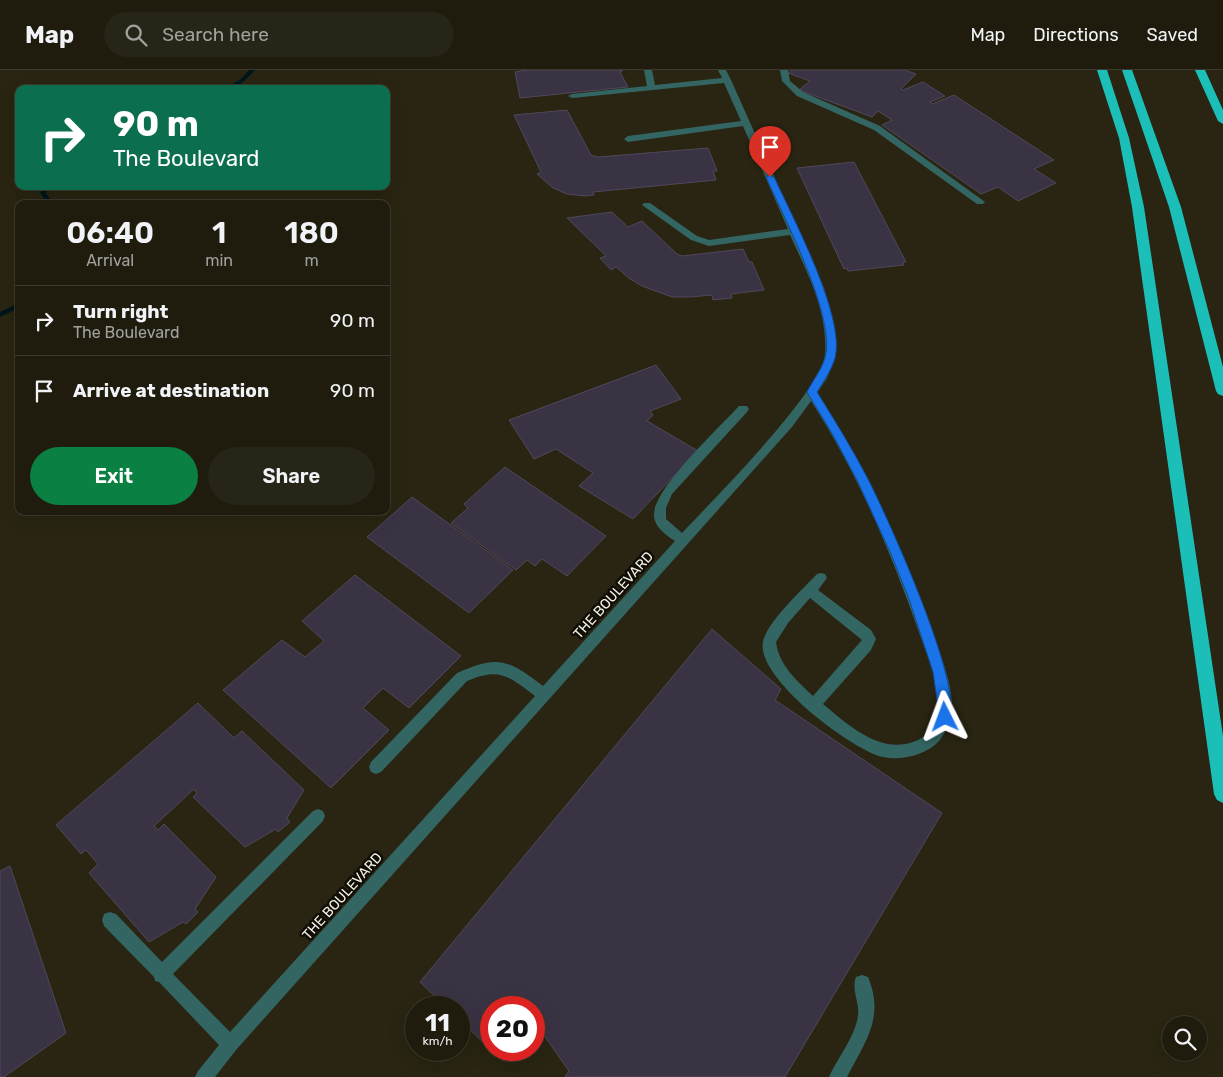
<!DOCTYPE html>
<html lang="en">
<head>
<meta charset="utf-8">
<style>
  :root { --surface:#1f1c0e; --page:#272517; --text:#f1f3f6; --muted:#a1a19e; --line:#3c3a2e; --accent:#0b8043 }
  body { margin:0; font-family:Rubik,sans-serif; background:var(--page); color:var(--text); height:100vh; display:flex; flex-direction:column; font-size:19px; white-space:nowrap }
  * { box-sizing:border-box; margin:0 }
  p { font-size:16px; color:var(--muted) }
  .icon { flex:none; width:28px; height:28px; fill:none; stroke:currentColor; stroke-width:2; stroke-linecap:round; stroke-linejoin:round }
  .map { position:relative; flex:1; overflow:hidden }
  .panel { position:absolute; left:15px; top:130px; width:375px; height:315px; display:flex; flex-direction:column; background:var(--surface); border-radius:10px; box-shadow:0 5px 20px #0002,0 0 0 1px var(--line) }
  .panel>* { flex:none }
  .top-card { position:absolute; left:15px; top:15px; width:375px; height:105px; border-radius:10px; box-shadow:0 5px 20px #0002,0 0 0 1px var(--line); background:#0b6e4f; color:#fff; overflow:hidden }
  .controls { position:absolute; left:1162px; top:946px; display:grid; gap:10px }
  .controls a { display:grid; place-items:center; width:45px; height:45px; border-radius:50%; background:var(--surface); box-shadow:0 5px 20px #0002,0 0 0 1px var(--line); font-size:25px }
  .speed { position:absolute; left:405px; top:926px; display:flex; gap:10px; font-size:25px; font-weight:700; text-align:center }
  .speed>* { display:grid; place-content:center; width:65px; height:65px; border-radius:50%; background:var(--surface); box-shadow:0 5px 20px #0002,0 0 0 1px var(--line); line-height:1 }
  .speed small { font-size:12px; font-weight:400 }
  .speed .limit { border:8px solid #d22; background:#fff; color:#111 }
  .pin { position:absolute; display:grid; place-items:center; width:42px; height:42px; color:#fff; margin:-51px -21px; border-radius:50% 50% 50% 0; rotate:-45deg; box-shadow:0 0 5px #0007 }
  .pin .icon { rotate:45deg }
  .me { position:absolute; width:55px; margin:-28px; rotate:357deg; stroke-linejoin:round; filter:drop-shadow(0 0 4px #0008) }
  .turn { display:flex; align-items:center; gap:18px; height:105px; padding:0 15px; font-size:22px }
  .turn .icon { width:65px; height:65px; stroke-width:2.5 }
  .turn b { display:block; font-size:35px; line-height:42px }
  .eta { display:flex; justify-content:space-evenly; align-items:center; height:85px; text-align:center }
  .eta b { font-size:30px; font-weight:600; line-height:35px }
  .action { display:flex; gap:10px; margin-top:auto; padding:10px 15px }
  .action a { flex:1; height:58px; border-radius:30px; background:var(--accent); color:#fff; font-size:20px; font-weight:600; line-height:58px; text-align:center }
  .action a+a { background:var(--page); color:var(--text) }
  ul { padding:0; list-style:none }
  li { display:flex; align-items:center; gap:15px; height:70px; padding:0 15px; border-top:1px solid var(--line) }
  li div { flex:1 }
  li b { display:block; font-size:19px }
  li em { font-style:normal }
  header { display:flex; align-items:center; gap:30px; box-sizing:border-box; height:70px; padding:0 25px; background:var(--surface); border-bottom:1px solid var(--line) }
  header strong { font-size:24px }
  nav { display:flex; gap:28px; margin-inline-start:auto; font-size:18px }
  .search { width:350px; height:45px; background:var(--page); display:flex; align-items:center; gap:12px; box-sizing:border-box; padding:0 18px; border-radius:28px; color:var(--muted); font-size:19px }
  .map>svg:first-child { display:block }
  .lines { fill:none; stroke-linecap:round; stroke-linejoin:round }
  .stream { fill:#00161b; fill-rule:evenodd }
  .building { fill:#3a3344; stroke:#4f485a }
  .service { fill:#336562; fill-rule:evenodd }
  .motorway { fill:#1cbfb8; fill-rule:evenodd }
  .route { fill:#1a73e8; stroke:#114b97 }
  .labels { text-anchor:middle; stroke-width:5; stroke-linejoin:round; paint-order:stroke }
  .street-label { font-size:14px; fill:#f6f3e7; stroke:#100e06 }
</style>
</head>
<body>
<header>
<strong>Map</strong>
<div class="search"><svg class="icon" aria-label="search" viewBox="0 0 24 24"><circle cx="10" cy="10" r="6"/><path d="M15 15l6 6"/></svg>Search here</div>
<nav><a>Map</a><a>Directions</a><a>Saved</a></nav>
</header>
<div class="map">
<svg width="1223" height="1007" viewBox="0 0 1223 1007">
  <rect width="100%" height="100%" fill="#292512"/>
  <g class="lines">
    <!-- stream -->
    <path class="stream" d="M249 0H255C246 10 237 19 223 19L241 9Z
      M43 116H49L46 123 54 134H48L40 123Z
      M19 233V238L0 247V242Z"/>
  </g>
  <!-- building -->
  <path class="building" d="M527 0H623L620 2 628 17 520 28 515 2Z
    M792 0H905L916 4 901 19 903 20 923 12 945 26 930 32 932 34 954 25 1054 90 1034 99 1056 113 1018 131 998 117 981 124 882 55 892 50 878 41 872 47 799 20 810 11 788 3Z
    M567 40 591 85 598 87 708 78 717 101H713L716 110 593 122 594 125 585 126 567 124 553 118 537 104 541 102 514 45Z
    M854 92 906 192H903L904 195 848 201 847 198 844 199 797 98Z
    M612 142 628 157 642 151 677 184 682 186 743 179 749 192H752L764 220 731 224 732 228 713 230 712 225 691 227H672L642 216 630 209 616 197 611 200 600 188 606 186 567 148Z
    M656 295 681 329 650 341 653 345 647 351 698 381 633 449 579 416 593 403 556 379 534 389 509 350Z
    M505 397 606 466 567 506 542 489 535 496 527 490 516 500 451 453 468 438 464 434Z
    M412 427 513 500 469 543 367 467Z
    M355 505 461 586 409 638 383 618 363 638 389 660 331 718 223 620 282 570 305 587 324 571 302 551Z
    M712 559 781 619 775 630 942 743 785 1007H565L569 1001 534 951V938H491V980L459 949V938H447L420 912Z
    M198 633 234 668 242 661 304 720 287 748 290 752 278 762 276 759 245 777 193 727 197 723 194 719 154 756 158 760 164 754 216 807 195 839 198 842 186 854 183 852 149 872 89 803 98 794 86 780 81 784 56 755Z
    M10 796 66 963 4 1007H0V801Z
    M491 980H511L503 991Z"/>
  <g class="lines">
    <!-- service -->
    <path class="service" d="M644 0H652L655 15 722 8 718 0H726L731 10 824 218 835 261V286L827 308 817 323C867 398 903 479 933 564 941 588 953 614 952 640 951 652 946 662 939 671 926 685 902 691 883 687 852 680 756 608 763 572 766 553 803 519 817 504L821 503 825 504 827 508 818 520 871 560 876 569 871 580 823 634C847 654 879 684 913 672 924 669 935 658 938 646 942 619 929 590 920 565 891 482 858 404 811 331L792 357 236 980 215 1007H195L198 1001 219 975 159 912 155 911 154 907 104 856 102 850 104 844 110 842 116 844 162 892 313 741 318 739 323 741 325 746 323 751 173 904 230 962 535 626C508 606 500 597 467 611L381 702 376 704 371 702 369 697 371 692 457 603C499 584 508 590 543 616L675 471C666 465 654 457 654 445 653 419 720 357 739 336H747L749 339 747 342 672 424 666 438V449L682 463C712 431 822 321 825 284 828 241 807 202 790 165L709 176 691 170 642 135 644 133H650L697 166 709 170 788 159 743 56 628 72 624 69 628 66 741 51 724 13 572 28 568 26 572 24 647 16ZM810 528 862 570 813 626C796 610 779 595 776 572L788 553Z
      M780 0H788L790 11 803 22 880 56 985 132 983 134H977L874 60 797 26 782 11Z
      M862 905 868 907C885 948 865 972 847 1007H829C838 987 855 967 858 946 860 933 851 920 856 907Z"/>
    <!-- motorway -->
    <path class="motorway" d="M1097 0H1107L1129 68 1144 137 1223 666V733L1217 730 1214 724 1132 137 1119 68Z
      M1122 0H1132L1181 137 1223 297V326L1218 324 1216 321 1169 137Z
      M1195 0H1205L1223 40V54L1218 51Z"/>
  </g>
  <!-- route -->
  <path class="route" d="M770 105 774 107C792 146 846 248 835 288 831 301 824 311 817 322 835 351 853 380 869 411 888 449 965 617 949 651L945 653 940 651 933 602 909 529 891 484 858 412 833 365 807 322C813 310 821 301 825 288 837 248 783 146 766 107Z"/>
  <g class="labels">
    <!-- street labels -->
    <g class="street-label">
      <text transform="translate(613 525) rotate(-48)" y="5">THE BOULEVARD</text>
      <text transform="translate(342 826) rotate(-48)" y="5">THE BOULEVARD</text>
    </g>
  </g>
</svg>
<div class="controls">
<a><svg class="icon" aria-label="search" viewBox="0 0 24 24"><circle cx="10" cy="10" r="6"/><path d="M15 15l6 6"/></svg></a>
</div>
<div class="speed"><div>11<small>km/h</small></div><div class="limit">20</div></div>
<div class="pin" style="left:770px;top:107px;background:#d93025"><svg class="icon" aria-label="arrive" viewBox="0 0 24 24"><path d="M6 21V4h12l-3 4 3 4H6"/></svg></div>
<svg class="me" style="left:945px;top:647px" viewBox="-20 -20 40 40"><path d="M0-17L14 15 0 8-14 15z" fill="#1a73e8" stroke="#fff" stroke-width="4"/></svg>
<div class="top-card">
<div class="turn"><svg class="icon" aria-label="right" viewBox="0 0 24 24"><path d="M7 20v-9h11M14 6l5 5-5 5"/></svg><div><b>90 m</b>The Boulevard</div></div>
</div>
<section class="panel">
<div class="eta">
<div><b>06:40</b><p>Arrival</p></div>
<div><b>1</b><p>min</p></div>
<div><b>180</b><p>m</p></div>
</div>
<ul>
<li><svg class="icon" aria-label="right" viewBox="0 0 24 24"><path d="M7 20v-9h11M14 6l5 5-5 5"/></svg><div><b>Turn right</b><p>The Boulevard</p></div><em>90 m</em></li>
<li><svg class="icon" aria-label="arrive" viewBox="0 0 24 24"><path d="M6 21V4h12l-3 4 3 4H6"/></svg><div><b>Arrive at destination</b></div><em>90 m</em></li>
</ul>
<div class="action"><a>Exit</a><a>Share</a></div>
</section>
</div>
</body>
</html>
